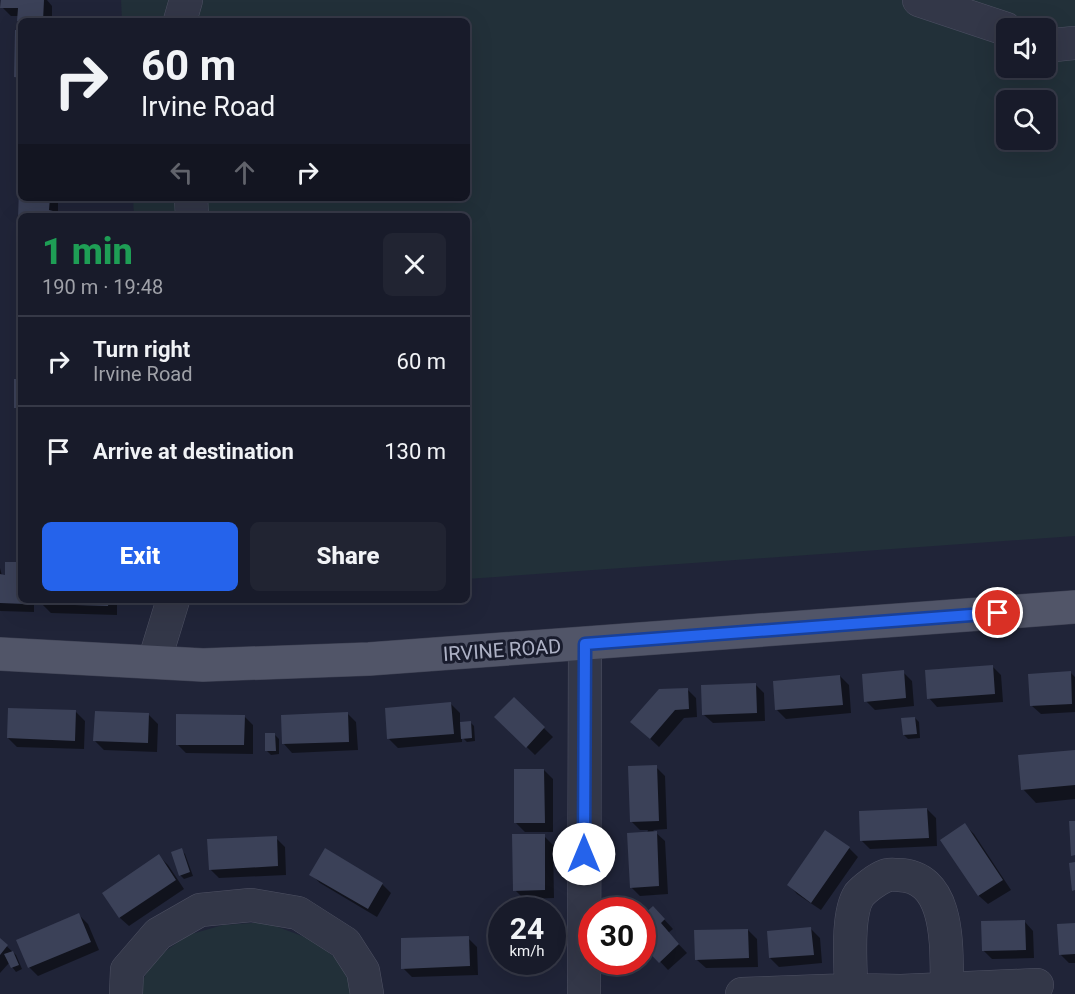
<!DOCTYPE html>
<html lang="en">
<head>
<meta charset="utf-8">
<style>
  :root { --surface:#181b2a; --page:#212432; --text:#f1f3f6; --muted:#9fa1a8; --line:#363947; --accent:#2563eb }
  body { margin:0; font-family:Roboto,sans-serif; background:var(--page); color:var(--text); height:100vh; display:flex; flex-direction:column; font-size:22px; white-space:nowrap }
  * { box-sizing:border-box; margin:0 }
  p { font-size:20px; color:var(--muted) }
  .icon { flex:none; width:33px; height:33px; fill:none; stroke:currentColor; stroke-width:2; stroke-linecap:round; stroke-linejoin:round }
  .map { position:relative; flex:1; overflow:hidden }
  .side { position:absolute; left:18px; top:213px; width:452px; height:390px; display:flex; flex-direction:column; background:var(--surface); border-radius:9px; box-shadow:0 6px 24px #0002,0 0 0 2px var(--line) }
  .side>* { flex:none }
  .banner { position:absolute; left:18px; top:18px; width:452px; height:183px; border-radius:9px; box-shadow:0 6px 24px #0002,0 0 0 2px var(--line); background:#181b2a; color:var(--text); overflow:hidden }
  .fabs { position:absolute; left:996px; top:18px; display:grid; gap:12px }
  .fabs a { display:grid; place-items:center; width:60px; height:60px; border-radius:9px; background:var(--surface); box-shadow:0 6px 24px #0002,0 0 0 2px var(--line); font-size:30px }
  .speed { position:absolute; left:488px; top:897px; display:flex; gap:12px; font-size:30px; font-weight:700; text-align:center }
  .speed>* { display:grid; place-content:center; width:78px; height:78px; border-radius:50%; background:var(--surface); box-shadow:0 6px 24px #0002,0 0 0 2px var(--line); line-height:1 }
  .speed small { font-size:15px; font-weight:400 }
  .speed .limit { border:9px solid #d22; background:#fff; color:#111 }
  .pin { position:absolute; display:grid; place-items:center; width:51px; height:51px; color:#fff; margin:-26px; border:3px solid #fff; border-radius:50%; box-shadow:0 2px 6px #0007 }
  .me { position:absolute; width:66px; margin:-33px; rotate:0deg; stroke-linejoin:round; filter:drop-shadow(0 0 4px #0008) }
  .turn { display:flex; align-items:center; gap:21px; height:126px; padding:0 24px; font-size:27px }
  .turn .icon { width:78px; height:78px; stroke-width:2.5 }
  .turn b { display:block; font-size:42px; line-height:51px }
  .lanes { display:flex; align-items:center; height:57px; padding:0 24px; background:#0003; justify-content:center; gap:30px; direction:ltr }
  .lanes .off { opacity:.35 }
  .round { display:grid; place-items:center; flex:none; width:63px; height:63px; border-radius:9px; background:var(--page) }
  .headline { display:flex; align-items:center; justify-content:space-between; height:102px; padding:0 24px }
  h1 { font-size:36px; font-weight:800; line-height:45px; color:#1e9e55 }
  .action { display:flex; gap:12px; margin-top:auto; padding:12px 24px }
  .action a { flex:1; height:69px; border-radius:9px; background:var(--accent); color:#fff; font-size:24px; font-weight:800; line-height:69px; text-align:center }
  .action a+a { background:var(--page); color:var(--text) }
  ul { padding:0; list-style:none }
  li { display:flex; align-items:center; gap:18px; height:90px; padding:0 24px; border-top:2px solid var(--line) }
  li div { flex:1 }
  li b { display:block; font-size:22px }
  li em { font-style:normal }
  .map>svg:first-child { display:block }
  .green { fill:#223039; fill-rule:evenodd }
  .shadow { fill:#0007 }
  .building { fill:#3b4158 }
  .lines { fill:none; stroke-linecap:round; stroke-linejoin:round }
  .minor-casing { stroke:#4e5163; stroke-width:34 }
  .major-casing { stroke:#3d4052; stroke-width:34 }
  .minor { stroke:#333748; stroke-width:33 }
  .major { stroke:#515568; stroke-width:33 }
  .route-casing { stroke:#184099; stroke-width:15 }
  .route { stroke:#2563eb; stroke-width:10 }
  .labels { text-anchor:middle; stroke-width:6; stroke-linejoin:round; paint-order:stroke }
  .street-label { font-size:20px; fill:#adb1c5; stroke:#191c2d }
</style>
</head>
<body>
<div class="map">
<svg width="1075" height="994" viewBox="0 0 1075 994">
  <rect width="100%" height="100%" fill="#202438"/>
  <!-- green -->
  <path class="green" d="M121 0H1075V536L467 579 466 216H134L133 198H466V21H122ZM1006 28H1046V68H1006ZM1006 100H1046V140H1006Z
    M265 922 315 941 340 962 354 994H136L153 960 188 935 223 925Z"/>
  <!-- shadow -->
  <path class="shadow" d="M2 0H47L52 6V21H21V23L19 16H11L2 7Z
    M21 181V198H58V216H21V249L19 247Z
    M21 563V600H34V612L0 611V568L2 576H7Z
    M43 600H117V615L51 613 42 604Z
    M992 666 1001 675 1003 702 937 707 929 698Z
    M903 672 912 681 914 706 875 710 866 701Z
    M1070 672 1075 677V712L1041 714 1032 706Z
    M840 676 849 685 851 713 786 719 777 710Z
    M755 684 764 693 765 721 713 723 704 715Z
    M687 689 696 698 697 717 684 718 659 747 641 730Z
    M514 699 553 737 535 755 496 717Z
    M451 704 460 713V723L470 722 474 726 475 741 467 742 462 737V742L398 748 389 739Z
    M76 712 85 721 84 749 17 747 8 738Z
    M347 713 356 722 358 750 292 753 284 744Z
    M149 715 158 724 157 752 104 750 95 741Z
    M244 716 253 725V754L186 753 177 744Z
    M915 718 919 722 920 738 908 739 904 735Z
    M275 735 279 739V754L271 755 267 751Z
    M1075 751V799L1036 803 1023 789Z
    M656 767 665 776 667 829 653 830 665 841 668 894 640 896 631 887 648 830H640L631 821Z
    M544 770 553 779V832H525L516 823Z
    M927 809 936 818 937 846 870 849 861 840Z
    M965 825 974 834 1011 890 988 904 979 896 942 840Z
    M544 836 553 845 554 898 524 899 515 890Z
    M276 838 285 847 286 875 219 878 210 869Z
    M849 848 858 857 821 910 797 894 789 885Z
    M181 850 185 854 193 876 184 879 180 875Z
    M159 856 168 865 184 889 129 926 120 918 104 893Z
    M311 874 382 884 391 893 377 917 320 883Z
    M79 915 88 924 99 950 38 976 29 967Z
    M662 917 673 929 668 933 687 953 668 970 642 942V918Z
    M1025 922 1033 931 1034 958 992 959 983 950Z
    M1075 924V963H1069L1060 954Z
    M811 929 820 938 822 963 779 967 770 958Z
    M748 930 757 939 758 967 706 968 697 960Z
    M468 938 477 947 478 975 412 977 403 968Z
    M0 940 16 955 22 969 16 972 9 963 0 973Z
    M517 962H533L525 969Z"/>
  <!-- building -->
  <path class="building" d="M1 0H44L43 21H17L18 8H0Z
    M15 30H21V78L14 77Z
    M19 189H21V198H50L49 210 53 211V216H21V248H17Z
    M16 278H21V328H16Z
    M17 362H21V408H14V379H17Z
    M5 562H21V600H26L25 604 0 603V574L5 575Z
    M41 600H109L108 606 41 604Z
    M993 665 995 694 927 699 925 670Z
    M904 670 906 698 864 702 862 674Z
    M1071 671 1072 704 1030 706 1028 674Z
    M840 675 843 705 775 710 773 681Z
    M756 683 757 713 702 715 701 685Z
    M688 688 689 709 675 710 650 739 630 722 659 689Z
    M514 697 545 727 526 748 494 717Z
    M451 702 454 734 387 739 385 708Z
    M8 708 76 710 75 741 7 738Z
    M95 711 149 713 148 743 93 741Z
    M348 712 349 742 282 744 281 715Z
    M176 714 245 715 244 745H176Z
    M915 717 917 734 903 735 901 718Z
    M471 721 472 738 461 739 460 722Z
    M265 733H275L276 751H265Z
    M1075 750V785L1021 790 1018 755Z
    M657 765 659 821 630 822 628 766Z
    M514 769H544L545 823H514Z
    M927 808 929 838 860 841 859 811Z
    M1069 821H1075V855L1071 856Z
    M965 823 1003 880 978 896 940 840Z
    M825 830 850 847 811 903 787 885Z
    M657 831 659 886 630 888 627 833Z
    M512 834H545V890L513 891Z
    M277 836 278 866 209 870 207 839Z
    M182 848 190 872 179 876 171 852Z
    M325 848 383 883 368 909 309 875Z
    M159 854 176 880 119 918 102 893Z
    M1075 862V890L1072 891 1069 863Z
    M653 906 665 919 661 923 679 944 659 963 642 945V916Z
    M79 913 91 942 28 968 16 940Z
    M1025 920 1026 950 982 951 981 921Z
    M1075 923V954L1059 955 1057 924Z
    M811 927 814 955 769 958 767 931Z
    M748 929 749 958 695 960 694 930Z
    M469 936 470 966 401 969V938Z
    M0 938 8 945 0 955Z
    M13 951 19 965 11 968 4 954Z"/>
  <g class="lines">
    <!-- minor casing -->
    <g class="minor-casing">
      <path id="minor" d="M919 0 1006 29
        M180 21 186 0
        M1046 42 1054 45 1075 43
        M191 198 192 216
        M154 662 173 600
        M851 990C851 966 846 915 859 895 864 889 877 879 885 876 888 874 894 875 898 875 952 876 946 951 947 988
        M126 994 127 970 158 934 200 910 251 905 298 913 345 943 363 971 367 994
        M584 994 585 644
        M742 994 851 990 901 991 1037 985"/>
    </g>
    <!-- major casing -->
    <g class="major-casing">
      <path id="major" d="M0 654 203 665 369 659 1075 607"/>
    </g>
    <!-- minor -->
    <use href="#minor" class="minor"/>
    <!-- major -->
    <use href="#major" class="major"/>
  </g>
  <g class="lines">
    <!-- route casing -->
    <g class="route-casing">
      <path id="route" d="M584 854 585 644 998 613"/>
    </g>
    <!-- route -->
    <use href="#route" class="route"/>
  </g>
  <g class="labels">
    <!-- street labels -->
    <g class="street-label">
      <text transform="translate(502 650) rotate(-4)" y="7">IRVINE ROAD</text>
    </g>
  </g>
</svg>
<div class="fabs">
<a><svg class="icon" aria-label="sound" viewBox="0 0 24 24"><path d="M4 9h4l5-4v14l-5-4H4zM17 9q2 3 0 6"/></svg></a>
<a><svg class="icon" aria-label="search" viewBox="0 0 24 24"><circle cx="10" cy="10" r="6"/><path d="M15 15l6 6"/></svg></a>
</div>
<div class="speed"><div>24<small>km/h</small></div><div class="limit">30</div></div>
<div class="pin" style="left:998px;top:613px;background:#d93025"><svg class="icon" aria-label="arrive" viewBox="0 0 24 24"><path d="M6 21V4h12l-3 4 3 4H6"/></svg></div>
<svg class="me" style="left:584px;top:854px" viewBox="-20 -20 40 40"><circle r="19" fill="#fff"/><path d="M0-13L10 11 0 6-10 11z" fill="#2563eb"/></svg>
<div class="banner">
<div class="turn"><svg class="icon" aria-label="right" viewBox="0 0 24 24"><path d="M7 20v-9h11M14 6l5 5-5 5"/></svg><div><b>60 m</b>Irvine Road</div></div>
<div class="lanes"><svg class="icon off" aria-label="left" viewBox="0 0 24 24"><path d="M17 20v-9H6M10 6l-5 5 5 5"/></svg><svg class="icon off" aria-label="ahead" viewBox="0 0 24 24"><path d="M12 20V5M6 11l6-6 6 6"/></svg><svg class="icon" aria-label="right" viewBox="0 0 24 24"><path d="M7 20v-9h11M14 6l5 5-5 5"/></svg></div>
</div>
<section class="side">
<div class="headline"><div><h1>1 min</h1><p>190 m · 19:48</p></div><a class="round"><svg class="icon" aria-label="close" viewBox="0 0 24 24"><path d="M6 6l12 12M18 6L6 18"/></svg></a></div>
<ul>
<li><svg class="icon" aria-label="right" viewBox="0 0 24 24"><path d="M7 20v-9h11M14 6l5 5-5 5"/></svg><div><b>Turn right</b><p>Irvine Road</p></div><em>60 m</em></li>
<li><svg class="icon" aria-label="arrive" viewBox="0 0 24 24"><path d="M6 21V4h12l-3 4 3 4H6"/></svg><div><b>Arrive at destination</b></div><em>130 m</em></li>
</ul>
<div class="action"><a>Exit</a><a>Share</a></div>
</section>
</div>
</body>
</html>
